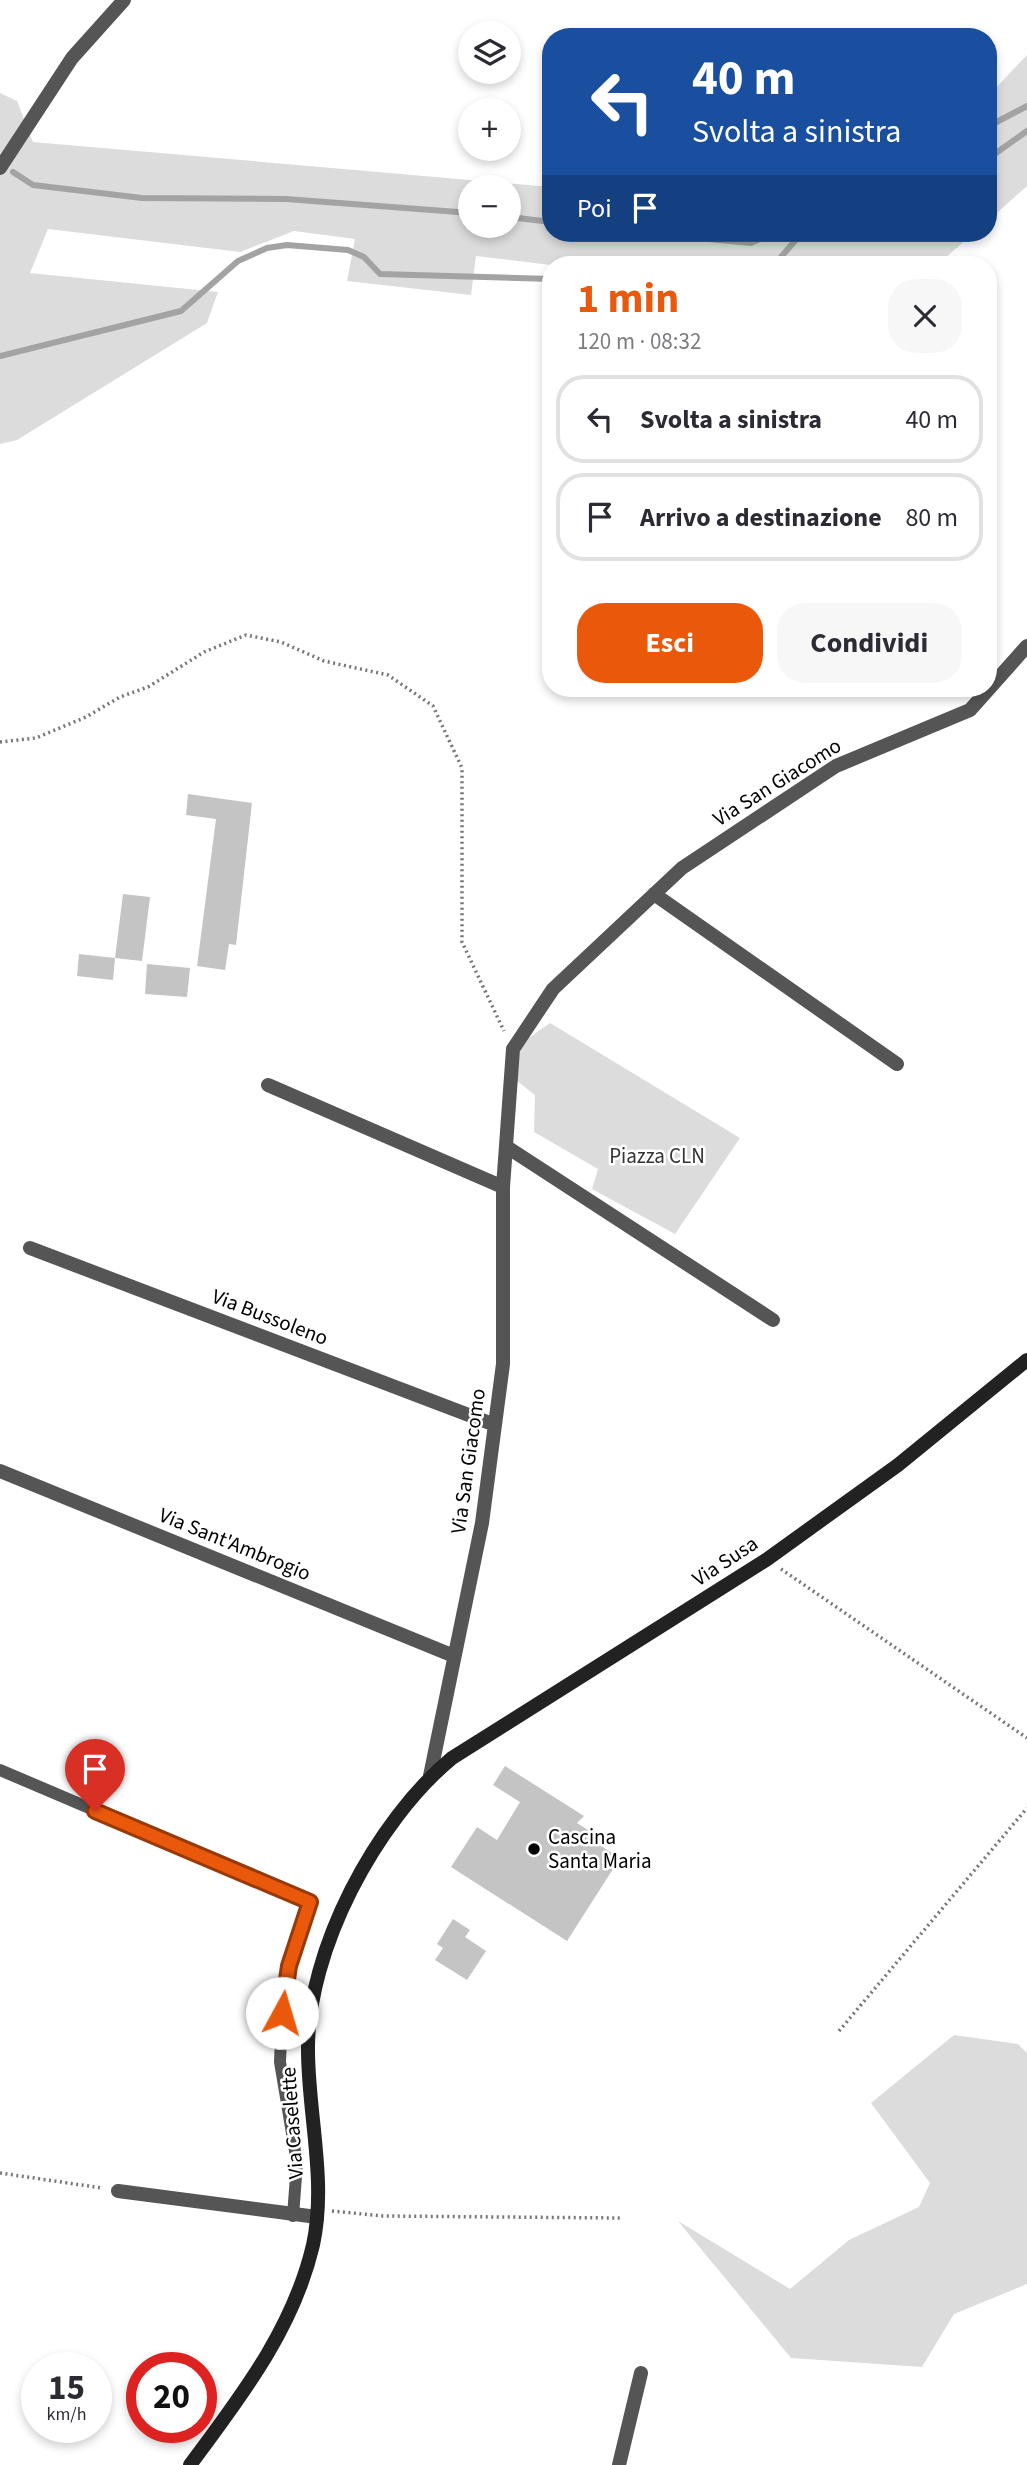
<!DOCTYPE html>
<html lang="it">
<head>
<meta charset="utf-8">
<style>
  :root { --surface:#fff; --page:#f7f7f7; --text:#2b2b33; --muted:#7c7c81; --line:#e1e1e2; --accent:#ea580c }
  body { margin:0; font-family:"Source Sans 3",sans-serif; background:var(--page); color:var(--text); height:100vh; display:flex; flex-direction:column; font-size:26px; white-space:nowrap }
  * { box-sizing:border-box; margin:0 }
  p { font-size:23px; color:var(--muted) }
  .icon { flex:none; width:38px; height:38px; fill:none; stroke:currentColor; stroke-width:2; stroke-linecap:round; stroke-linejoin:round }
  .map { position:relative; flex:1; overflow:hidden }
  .details { position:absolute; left:542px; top:256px; width:455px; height:441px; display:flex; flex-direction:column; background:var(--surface); border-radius:28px; box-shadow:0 4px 10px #0003 }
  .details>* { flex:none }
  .top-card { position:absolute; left:542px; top:28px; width:455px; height:214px; border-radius:28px; box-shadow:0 4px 10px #0003; background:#1a4fa0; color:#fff; overflow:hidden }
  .buttons { position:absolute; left:458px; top:21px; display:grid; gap:14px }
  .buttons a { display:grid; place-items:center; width:63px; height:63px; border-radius:50%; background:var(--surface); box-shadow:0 4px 10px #0003; font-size:35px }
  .speed { position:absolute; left:21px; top:2352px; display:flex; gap:14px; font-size:35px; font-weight:700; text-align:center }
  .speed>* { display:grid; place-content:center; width:91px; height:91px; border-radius:50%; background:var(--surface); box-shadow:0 4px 10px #0003; line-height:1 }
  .speed small { font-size:18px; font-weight:400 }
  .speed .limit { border:10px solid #d22; background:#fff; color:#111 }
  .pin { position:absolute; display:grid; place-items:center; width:60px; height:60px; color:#fff; margin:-72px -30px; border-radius:50% 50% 50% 0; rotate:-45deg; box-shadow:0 0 7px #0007 }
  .pin .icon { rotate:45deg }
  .me { position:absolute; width:77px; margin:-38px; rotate:6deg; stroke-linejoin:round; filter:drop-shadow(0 0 5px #0008) }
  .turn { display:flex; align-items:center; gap:24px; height:147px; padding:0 35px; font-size:32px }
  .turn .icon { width:91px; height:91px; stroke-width:2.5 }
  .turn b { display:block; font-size:49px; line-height:60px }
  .then { display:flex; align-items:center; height:66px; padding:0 35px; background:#0003; gap:14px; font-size:26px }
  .round { display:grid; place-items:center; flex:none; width:74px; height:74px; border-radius:28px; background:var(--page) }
  .head { display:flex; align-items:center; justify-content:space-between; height:119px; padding:0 35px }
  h1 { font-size:42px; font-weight:700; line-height:52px; color:var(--accent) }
  .primary-button { display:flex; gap:14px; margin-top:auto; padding:14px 35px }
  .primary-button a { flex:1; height:80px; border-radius:28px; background:var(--accent); color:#fff; font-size:28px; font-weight:700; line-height:80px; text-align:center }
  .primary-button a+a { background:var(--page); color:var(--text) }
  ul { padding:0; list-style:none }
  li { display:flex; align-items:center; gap:21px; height:88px; margin:0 14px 10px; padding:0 21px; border:4px solid var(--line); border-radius:28px }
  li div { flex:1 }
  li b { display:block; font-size:26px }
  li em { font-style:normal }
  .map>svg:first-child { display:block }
  .green { fill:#dcdcdc; fill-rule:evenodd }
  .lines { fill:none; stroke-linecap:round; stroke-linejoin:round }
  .stream { stroke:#a3a3a3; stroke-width:6 }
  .building { fill:#c4c4c4 }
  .path { stroke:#777; stroke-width:3.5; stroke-dasharray:2 3.5; stroke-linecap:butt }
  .service { stroke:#555; stroke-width:12 }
  .minor { stroke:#555; stroke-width:14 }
  .secondary { stroke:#222; stroke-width:14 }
  .route-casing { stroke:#983908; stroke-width:18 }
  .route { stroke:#ea580c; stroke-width:12 }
  .poi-dot { fill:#000; stroke:#fff; stroke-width:2.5 }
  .labels { text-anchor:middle; stroke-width:5; stroke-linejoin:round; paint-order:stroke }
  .street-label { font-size:21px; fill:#000; stroke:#fff }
  .park-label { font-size:21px; fill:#333; stroke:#fff }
  .poi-label { font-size:21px; fill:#000; stroke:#fff; text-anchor:start }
</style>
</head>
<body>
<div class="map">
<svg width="1027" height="2465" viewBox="0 0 1027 2465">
  <rect width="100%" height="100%" fill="#fff"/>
  <!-- green -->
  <path class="green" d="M1027 55V186L989 220V95Z
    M0 93 17 101 33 142 551 187V233H974L938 264 551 265 476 256 471 295 347 281 355 239 294 231 240 252 48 229 30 273 218 292 207 323 17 440 0 444ZM471 187H509V226H471Z
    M550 1023 740 1138 675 1234 592 1189 598 1169 534 1132 535 1095 512 1077 513 1049Z
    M954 2035 1018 2044 1027 2053V2284L954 2314 922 2367 791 2358 678 2221 790 2289 849 2240 919 2207 930 2183 871 2103Z"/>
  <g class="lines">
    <!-- stream -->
    <path class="stream" d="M989 126 1027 106
      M989 158 1027 131
      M13 172 33 185 142 198 286 199 471 213
      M509 217 551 222
      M646 233 751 243 773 233
      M775 264 800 235 808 233
      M0 356 181 311 238 261 267 248 287 245 348 250 364 257 380 274 551 279"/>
  </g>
  <!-- building -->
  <path class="building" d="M188 794 252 803 236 945 229 944 225 970 197 966 216 819 186 815Z
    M123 894 150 897 142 961 115 958Z
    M79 954 115 958 113 980 77 976Z
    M147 964 190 968 187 997 145 994Z
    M505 1766 584 1816 577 1823 588 1830 585 1836 620 1858 567 1941 451 1867 477 1827 497 1840 520 1802 493 1785Z
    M453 1919 470 1930 465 1937 486 1951 467 1980 435 1960 443 1948 437 1944Z"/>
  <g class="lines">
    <!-- path -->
    <path class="path" d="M0 742 36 738 86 717 120 697 148 687 204 652 246 635 281 642 324 661 388 675 433 706 462 768V942L504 1031
      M781 1569 1027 1738
      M839 2031 1027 1808
      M0 2173 102 2188
      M332 2211 383 2216 620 2218"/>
    <!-- service -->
    <path class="service" d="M0 1770 310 1902 295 1942 283 1989 280 2062 297 2163 293 2216"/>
    <!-- minor -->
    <path class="minor" d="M0 168 72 58 124 0
      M654 894 897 1064
      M268 1085 503 1187
      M507 1147 773 1320
      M30 1248 495 1425
      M0 1471 454 1656
      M430 1776 482 1523 503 1364V1187L513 1049 553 989 682 868 836 766 970 710 1027 646
      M118 2191 317 2217
      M619 2465 641 2373"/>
    <!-- secondary -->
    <path class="secondary" d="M190 2465C241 2396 293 2330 313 2245 327 2181 308 2114 308 2050 307 1950 376 1821 452 1758L766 1560 898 1465 1027 1360"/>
  </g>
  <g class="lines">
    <!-- route casing -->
    <g class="route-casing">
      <path id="route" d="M95 1811 310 1902 289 1966 282 2013"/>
    </g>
    <!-- route -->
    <use href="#route" class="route"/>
  </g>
  <!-- markers -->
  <circle class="poi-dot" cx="534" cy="1849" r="7"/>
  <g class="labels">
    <!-- street labels -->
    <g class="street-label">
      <text transform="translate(777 782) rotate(-32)" y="7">Via San Giacomo</text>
      <text transform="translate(270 1317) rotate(21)" y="7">Via Bussoleno</text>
      <text transform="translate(468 1461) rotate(-82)" y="7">Via San Giacomo</text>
      <text transform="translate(235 1544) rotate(22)" y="7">Via Sant'Ambrogio</text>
      <text transform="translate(725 1561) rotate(-33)" y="7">Via Susa</text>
      <text transform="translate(292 2123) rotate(-94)" y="7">Via Caselette</text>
    </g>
    <!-- park labels -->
    <g class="park-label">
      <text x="657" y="1163">Piazza CLN</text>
    </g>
    <!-- poi labels -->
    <g class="poi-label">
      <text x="548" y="1844">Cascina<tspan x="548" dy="24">Santa Maria</tspan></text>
    </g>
  </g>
</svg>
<div class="buttons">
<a><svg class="icon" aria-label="layers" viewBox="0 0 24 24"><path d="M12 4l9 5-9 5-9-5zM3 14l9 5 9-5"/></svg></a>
<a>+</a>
<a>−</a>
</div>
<div class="speed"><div>15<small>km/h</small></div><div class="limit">20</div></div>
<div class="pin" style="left:95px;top:1811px;background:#d93025"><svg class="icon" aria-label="arrive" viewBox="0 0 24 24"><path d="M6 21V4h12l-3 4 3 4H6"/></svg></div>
<svg class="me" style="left:282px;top:2013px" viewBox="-20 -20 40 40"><circle r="19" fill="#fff"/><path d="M0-13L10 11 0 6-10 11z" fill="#ea580c"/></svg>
<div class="top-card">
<div class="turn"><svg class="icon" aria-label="left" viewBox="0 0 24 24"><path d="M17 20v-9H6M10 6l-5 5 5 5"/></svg><div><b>40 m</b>Svolta a sinistra</div></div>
<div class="then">Poi<svg class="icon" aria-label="arrive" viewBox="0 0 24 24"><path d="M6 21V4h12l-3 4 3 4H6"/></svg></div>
</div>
<section class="details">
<div class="head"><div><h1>1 min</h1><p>120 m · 08:32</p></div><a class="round"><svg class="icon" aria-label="close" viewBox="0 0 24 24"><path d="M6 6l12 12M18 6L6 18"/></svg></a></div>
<ul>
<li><svg class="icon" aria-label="left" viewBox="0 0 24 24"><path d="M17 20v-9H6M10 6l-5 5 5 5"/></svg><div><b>Svolta a sinistra</b></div><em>40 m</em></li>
<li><svg class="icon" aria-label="arrive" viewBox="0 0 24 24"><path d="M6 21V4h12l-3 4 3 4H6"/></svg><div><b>Arrivo a destinazione</b></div><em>80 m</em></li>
</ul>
<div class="primary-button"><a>Esci</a><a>Condividi</a></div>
</section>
</div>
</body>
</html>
